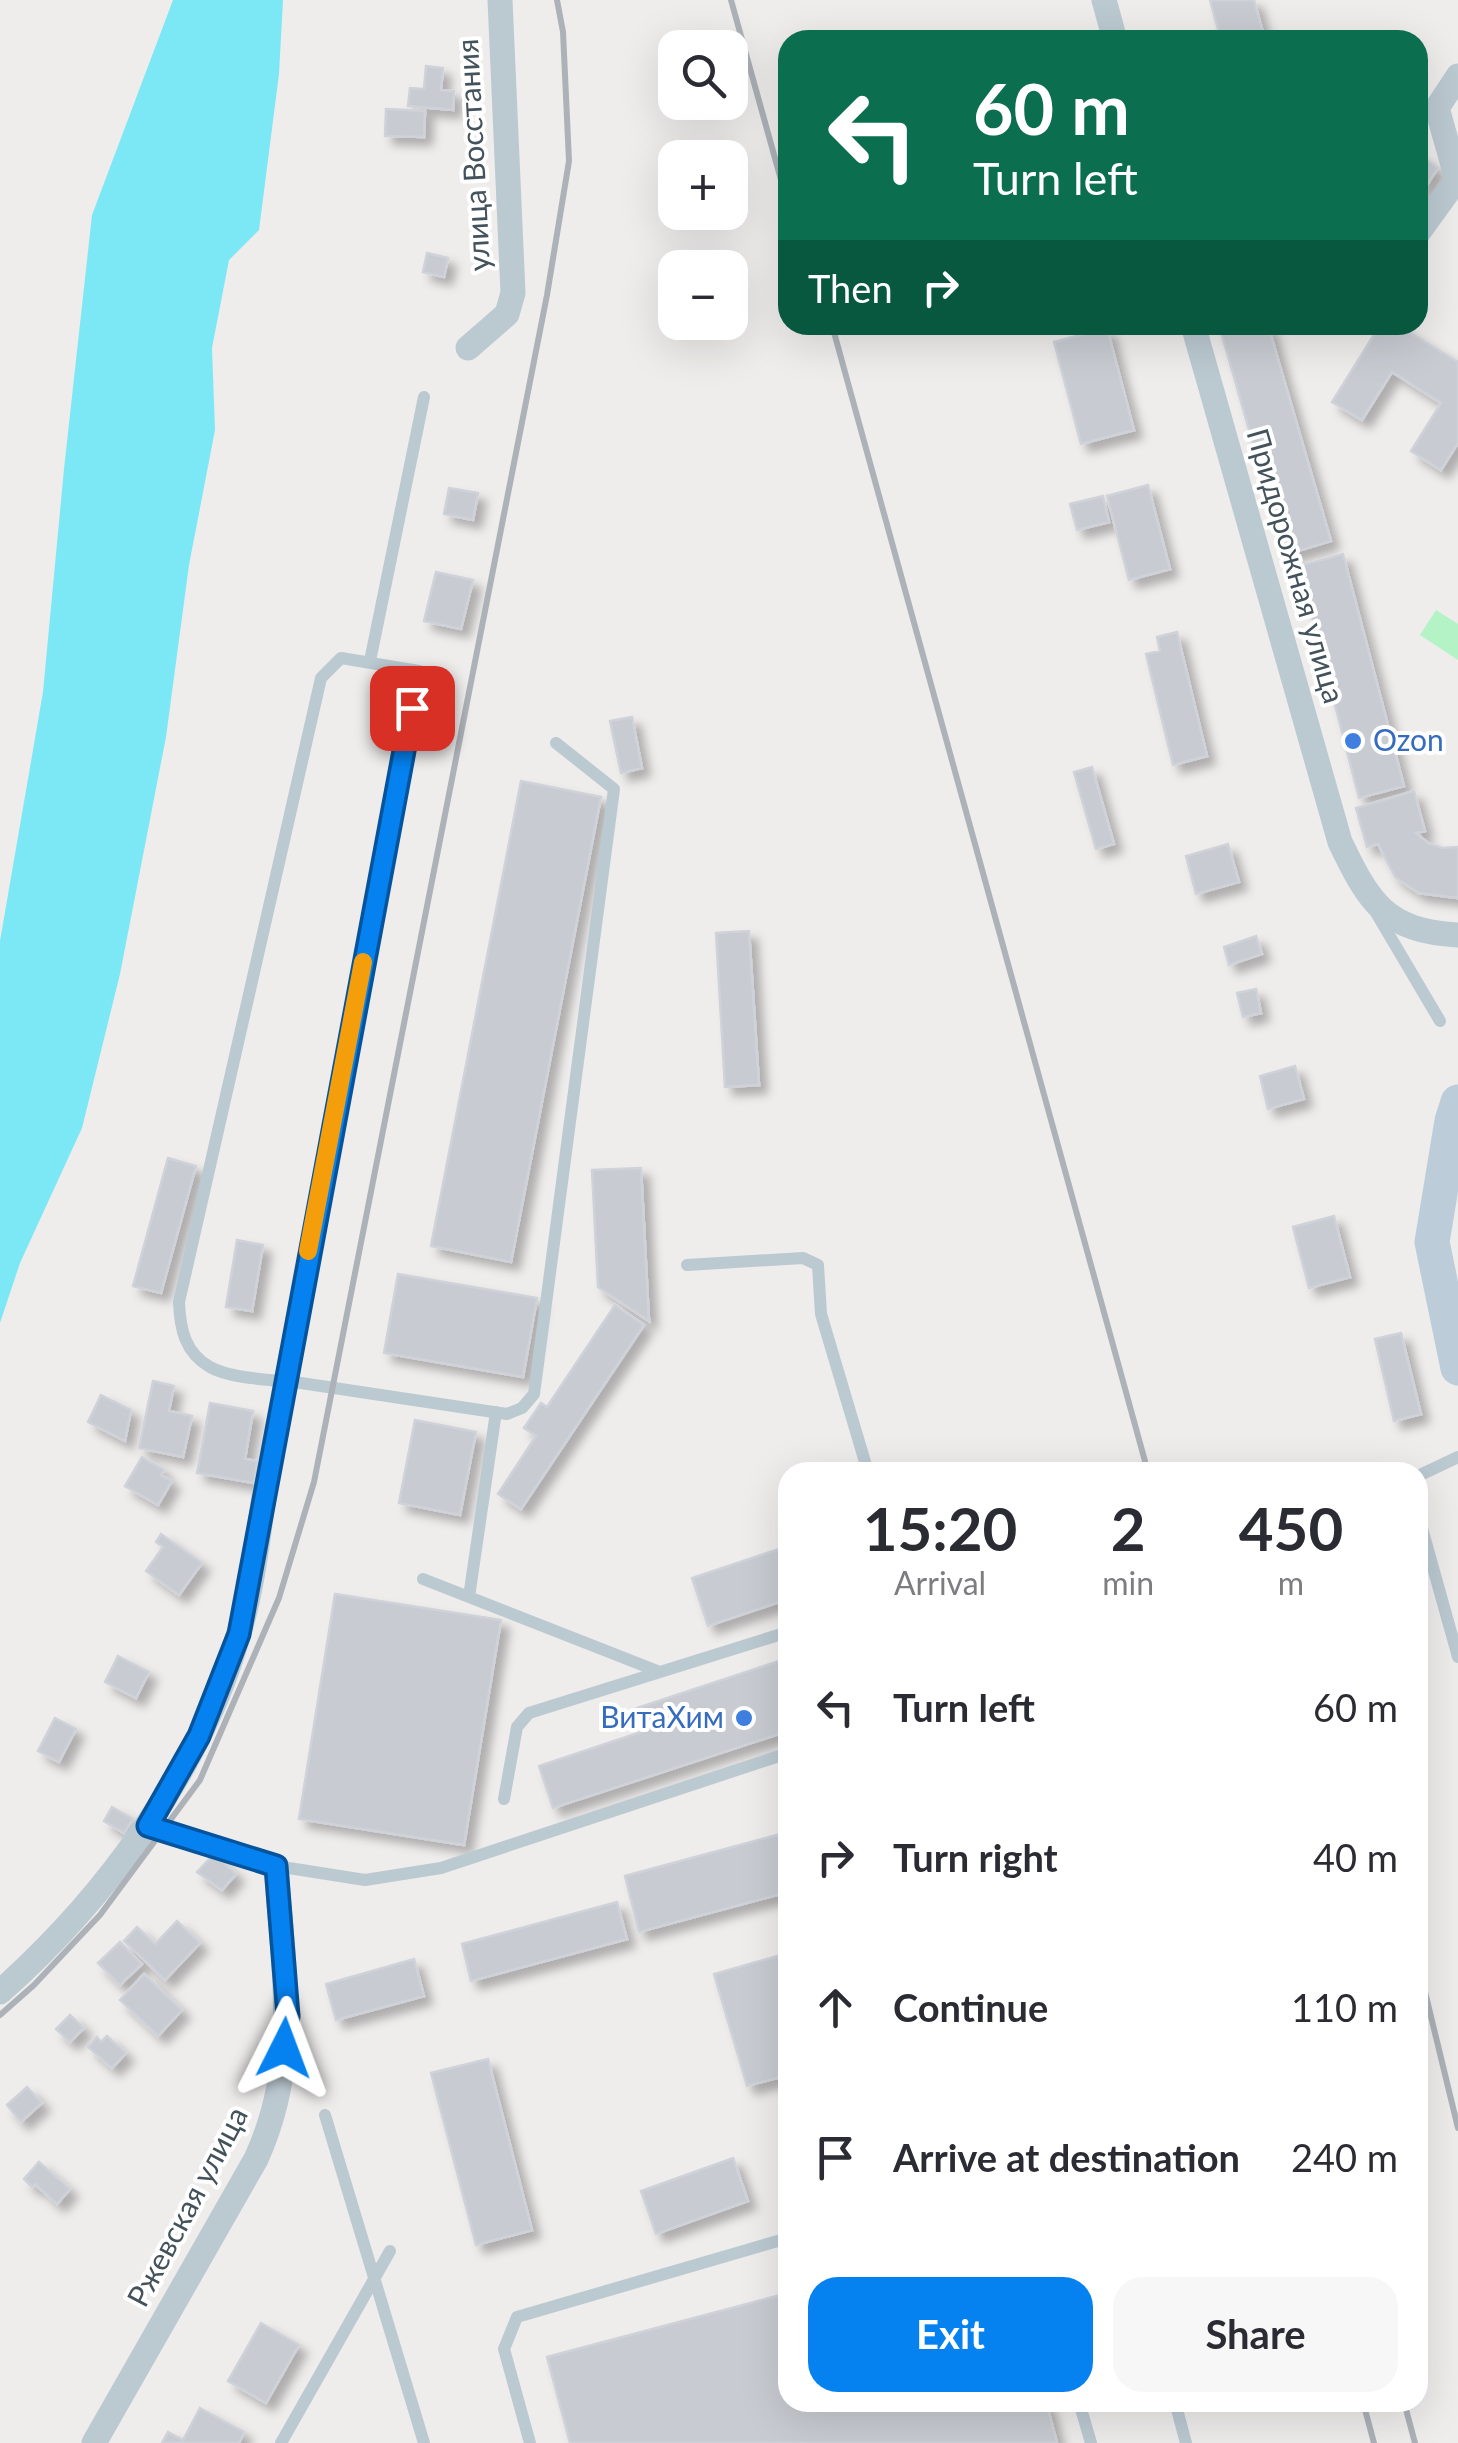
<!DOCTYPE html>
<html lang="en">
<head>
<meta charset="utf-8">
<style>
  :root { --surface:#fff; --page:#f7f7f7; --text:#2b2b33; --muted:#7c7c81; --accent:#0582f0 }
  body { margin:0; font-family:Lato,sans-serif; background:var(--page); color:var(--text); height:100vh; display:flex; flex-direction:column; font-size:38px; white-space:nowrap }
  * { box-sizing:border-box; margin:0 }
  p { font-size:32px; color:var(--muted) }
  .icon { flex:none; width:55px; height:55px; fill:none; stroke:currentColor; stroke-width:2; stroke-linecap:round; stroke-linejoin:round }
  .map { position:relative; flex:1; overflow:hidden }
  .panel { position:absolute; left:778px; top:1462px; width:650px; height:950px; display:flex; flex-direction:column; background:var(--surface); border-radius:30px; box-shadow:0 10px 40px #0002 }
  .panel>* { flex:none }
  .guide { position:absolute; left:778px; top:30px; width:650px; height:305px; border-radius:30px; box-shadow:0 10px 40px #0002; background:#0b6e4f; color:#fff; overflow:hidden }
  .tools { position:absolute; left:658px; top:30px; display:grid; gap:20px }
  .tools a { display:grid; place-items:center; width:90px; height:90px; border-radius:20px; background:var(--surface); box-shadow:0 10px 40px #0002; font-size:50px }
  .pin { position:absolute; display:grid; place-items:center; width:85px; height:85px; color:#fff; margin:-42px; border-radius:20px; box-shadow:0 5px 15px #0006 }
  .me { position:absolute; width:110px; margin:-55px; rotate:3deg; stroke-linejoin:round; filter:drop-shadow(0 0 8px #0008) }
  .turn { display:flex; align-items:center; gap:35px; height:210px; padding:0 30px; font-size:45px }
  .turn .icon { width:130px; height:130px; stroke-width:2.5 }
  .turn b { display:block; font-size:70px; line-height:85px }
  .then { display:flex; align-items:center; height:95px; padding:0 30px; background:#0003; gap:20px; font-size:38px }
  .eta { display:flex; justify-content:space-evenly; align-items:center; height:170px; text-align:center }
  .eta b { font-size:60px; font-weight:700; line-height:70px }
  .button { display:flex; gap:20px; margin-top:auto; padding:20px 30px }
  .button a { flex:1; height:115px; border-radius:30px; background:var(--accent); color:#fff; font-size:40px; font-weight:700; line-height:115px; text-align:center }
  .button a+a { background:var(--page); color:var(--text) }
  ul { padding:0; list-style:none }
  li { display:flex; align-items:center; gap:30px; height:150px; padding:0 30px }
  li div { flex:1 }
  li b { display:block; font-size:38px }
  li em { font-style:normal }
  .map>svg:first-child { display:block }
  .green { fill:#b4f3c6 }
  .water { fill:#7ce8f5 }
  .building { fill:#c8ccd2; stroke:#cfd3d9; stroke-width:2.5; filter:url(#shadow) }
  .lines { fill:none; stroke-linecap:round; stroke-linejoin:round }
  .lane { stroke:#bbc9d1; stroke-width:12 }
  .street { stroke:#bbc9d1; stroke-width:25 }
  .secondary { stroke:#bcccd8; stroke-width:35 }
  .rail { stroke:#adb2b8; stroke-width:6 }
  .route-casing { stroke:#03549c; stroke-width:25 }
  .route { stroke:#0582f0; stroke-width:18 }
  .slow { stroke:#f59e0b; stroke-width:18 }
  .shop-dot { fill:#3f7fe0; stroke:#fff; stroke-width:4 }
  .labels { text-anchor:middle; stroke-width:8; stroke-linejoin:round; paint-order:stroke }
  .street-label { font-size:30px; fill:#43525b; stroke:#fff }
  .shop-label { font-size:30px; fill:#366cbe; stroke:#fff; text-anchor:start }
</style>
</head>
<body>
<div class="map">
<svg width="1458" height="2443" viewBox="0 0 1458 2443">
  <defs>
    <filter id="shadow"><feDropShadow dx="8" dy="8" stdDeviation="5" flood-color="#0004"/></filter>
  </defs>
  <rect width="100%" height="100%" fill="#efecec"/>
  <!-- green -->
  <path class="green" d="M1436 610 1458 624V660L1420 635Z"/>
  <!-- water -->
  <path class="water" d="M173 0H283L279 74 259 230 229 260 212 348 215 430 189 565 166 737 120 974 82 1128 20 1263 0 1323V941L43 692 64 469 92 215Z"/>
  <!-- building -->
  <path class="building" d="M1210 0H1254L1265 40H1221Z
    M426 66 443 68 441 90 454 91 453 110 408 106 410 88 424 89Z
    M386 109 425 111 424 137 385 136Z
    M1418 154 1438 168 1418 198Z
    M427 253 448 258 444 277 423 272Z
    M1219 325H1268L1331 541 1285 555Z
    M1380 325H1398L1458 362V443L1441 470 1411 451 1441 403 1392 372 1362 420 1332 402Z
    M1107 328 1134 430 1081 444 1054 342Z
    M1148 485 1170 569 1129 580 1107 496Z
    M449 488 478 493 473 520 444 514Z
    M1103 496 1109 522 1077 530 1070 504Z
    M1343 554 1404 786 1359 798 1299 566Z
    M436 572 473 580 461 629 424 621Z
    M1177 632 1207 756 1173 765 1146 654 1160 651 1157 637Z
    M632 717 642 768 621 773 610 721Z
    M1092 767 1114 844 1096 849 1074 772Z
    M521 781 601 797 511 1262 431 1246Z
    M1414 791 1425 831 1416 833 1428 843 1442 848 1458 847V898L1419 893 1395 877 1378 844 1367 847 1356 808Z
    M1228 844 1239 882 1196 894 1186 856Z
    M749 931 759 1085 725 1087 716 933Z
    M1256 936 1262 954 1229 965 1224 947Z
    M1256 989 1261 1013 1243 1017 1237 993Z
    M1295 1066 1304 1099 1268 1109 1260 1076Z
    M168 1158 196 1166 161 1293 133 1286Z
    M641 1168 649 1321 598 1287 592 1170Z
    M1334 1216 1350 1277 1309 1288 1293 1227Z
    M237 1240 263 1245 252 1311 226 1307Z
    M398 1274 537 1298 523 1377 384 1353Z
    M615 1305 644 1325 521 1509 498 1494 536 1436 524 1428 541 1403 547 1407Z
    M1401 1333 1421 1414 1394 1421 1375 1339Z
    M153 1381 174 1386 169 1411 192 1416 183 1457 139 1448Z
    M101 1395 131 1410 125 1441 88 1422Z
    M210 1403 253 1411 245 1459 257 1461 254 1483 197 1473Z
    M415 1420 476 1432 460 1515 399 1503Z
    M142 1457 164 1470 161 1475 172 1481 158 1505 125 1486Z
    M161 1534 202 1563 179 1595 146 1571 163 1547 156 1542Z
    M788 1546V1599L708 1626 692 1578Z
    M335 1594 501 1620 464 1845 299 1819Z
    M118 1656 149 1672 136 1698 105 1682Z
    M788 1658V1731L553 1808 539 1766 644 1731 637 1708Z
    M55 1718 76 1729 59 1762 38 1751Z
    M112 1807 133 1819 124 1833 104 1821Z
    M788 1832V1892L639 1932 625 1876Z
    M214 1854 236 1874 222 1890 197 1872Z
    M617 1902 627 1939 471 1981 462 1944Z
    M177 1921 200 1943 165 1980 124 1941 137 1927 155 1944Z
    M120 1942 142 1964 120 1985 98 1963Z
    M788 1953V2075L747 2086 714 1974Z
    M414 1959 424 1996 336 2020 326 1984Z
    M144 1974 182 2010 158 2036 120 2000Z
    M70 2015 84 2028 70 2042 56 2029Z
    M107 2036 126 2053 112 2068 88 2047 97 2037 101 2042Z
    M488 2059 532 2230 476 2245 431 2073Z
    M27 2087 42 2103 21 2122 7 2105Z
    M733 2158 748 2201 656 2234 641 2191Z
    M39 2162 70 2189 57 2204 35 2184 32 2187 24 2179Z
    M788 2293V2402H1046L1057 2443H570L547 2357Z
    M261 2323 299 2345 266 2403 228 2381Z
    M200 2408 244 2432 239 2443H162L168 2432 183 2440Z"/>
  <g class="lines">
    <!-- lane -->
    <path class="lane" d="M370 661 424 397
      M1375 911 1440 1021
      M687 1265 803 1258 818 1265 821 1314 868 1472
      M1418 1476 1458 1457
      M265 1490 284 1381 419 671 341 658 321 678 179 1302C180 1329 185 1353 210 1367 230 1379 277 1380 301 1383 369 1393 438 1404 507 1414L522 1408 534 1394 614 789 556 743
      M1418 1514 1458 1657
      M423 1579 660 1672
      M469 1597 496 1412
      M504 1799 517 1727 529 1713 788 1632
      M147 1826 276 1866 365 1880 441 1868 788 1753
      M325 2115 424 2443
      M1079 2402 1091 2443
      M1175 2402 1186 2443
      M281 2443 390 2251
      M530 2443 504 2349 517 2317 788 2238"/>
    <!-- street -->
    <path class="street" d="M1104 0 1115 40
      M1418 233 1457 179 1437 108 1458 76
      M1193 325 1340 842C1369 902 1385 931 1458 935
      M468 348 507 314 513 293 500 0
      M0 1992C106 1898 200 1770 239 1633 253 1586 258 1537 265 1490
      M94 2443 256 2159C301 2061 283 1969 276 1866"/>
    <!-- secondary -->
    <path class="secondary" d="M1458 1102 1452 1121 1432 1242 1458 1368"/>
    <!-- rail -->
    <path class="rail" d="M731 0 788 205
      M832 325 1148 1472
      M1418 1963 1458 2128
      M0 2015 34 1985 100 1915 200 1780 279 1598 314 1482 547 295 569 161 563 32 557 0
      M1363 2402 1374 2443
      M1404 2402 1415 2443"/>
  </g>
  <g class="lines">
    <!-- route casing -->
    <g class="route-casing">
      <path id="route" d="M284 2048 288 2016 276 1866 148 1826 199 1736 239 1634 412 708"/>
    </g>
    <!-- route -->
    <use href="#route" class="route"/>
    <!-- slow -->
    <path class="slow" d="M308 1251 363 962"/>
  </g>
  <!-- markers -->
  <g class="shop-dot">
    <circle cx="1353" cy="741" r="10"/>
    <circle cx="744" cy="1718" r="10"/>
  </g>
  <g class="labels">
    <!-- street labels -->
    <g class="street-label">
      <text transform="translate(474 155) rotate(-93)" y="10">улица Восстания</text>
      <text transform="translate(1295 566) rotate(74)" y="10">Придорожная улица</text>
      <text transform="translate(188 2207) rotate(-62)" y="10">Ржевская улица</text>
    </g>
    <!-- shop labels -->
    <g class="shop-label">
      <text x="1373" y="751">Ozon</text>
      <text x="724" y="1728" text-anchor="end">ВитаХим</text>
    </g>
  </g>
</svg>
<div class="tools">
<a><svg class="icon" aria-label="search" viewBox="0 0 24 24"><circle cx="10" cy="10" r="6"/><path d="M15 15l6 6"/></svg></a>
<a>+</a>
<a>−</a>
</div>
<div class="pin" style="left:412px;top:708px;background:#d93025"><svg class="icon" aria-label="arrive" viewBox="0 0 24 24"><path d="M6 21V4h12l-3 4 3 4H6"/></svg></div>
<svg class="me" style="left:284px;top:2048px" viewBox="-20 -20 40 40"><path d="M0-17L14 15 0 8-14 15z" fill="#0582f0" stroke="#fff" stroke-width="4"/></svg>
<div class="guide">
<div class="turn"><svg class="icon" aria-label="left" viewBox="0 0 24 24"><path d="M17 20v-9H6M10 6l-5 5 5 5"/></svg><div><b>60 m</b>Turn left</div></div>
<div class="then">Then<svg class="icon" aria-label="right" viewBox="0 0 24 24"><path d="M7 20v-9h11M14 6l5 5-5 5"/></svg></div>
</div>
<section class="panel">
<div class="eta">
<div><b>15:20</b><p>Arrival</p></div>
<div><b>2</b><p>min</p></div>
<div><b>450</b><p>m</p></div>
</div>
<ul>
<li><svg class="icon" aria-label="left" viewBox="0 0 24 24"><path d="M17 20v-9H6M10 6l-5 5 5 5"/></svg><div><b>Turn left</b></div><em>60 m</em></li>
<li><svg class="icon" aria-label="right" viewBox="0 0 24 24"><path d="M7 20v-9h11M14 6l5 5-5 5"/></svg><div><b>Turn right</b></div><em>40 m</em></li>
<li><svg class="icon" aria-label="ahead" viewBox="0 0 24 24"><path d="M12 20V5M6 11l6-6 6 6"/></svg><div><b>Continue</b></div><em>110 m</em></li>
<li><svg class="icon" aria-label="arrive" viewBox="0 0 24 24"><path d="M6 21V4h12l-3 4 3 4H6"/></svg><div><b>Arrive at destination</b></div><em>240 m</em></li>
</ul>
<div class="button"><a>Exit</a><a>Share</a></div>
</section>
</div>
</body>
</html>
